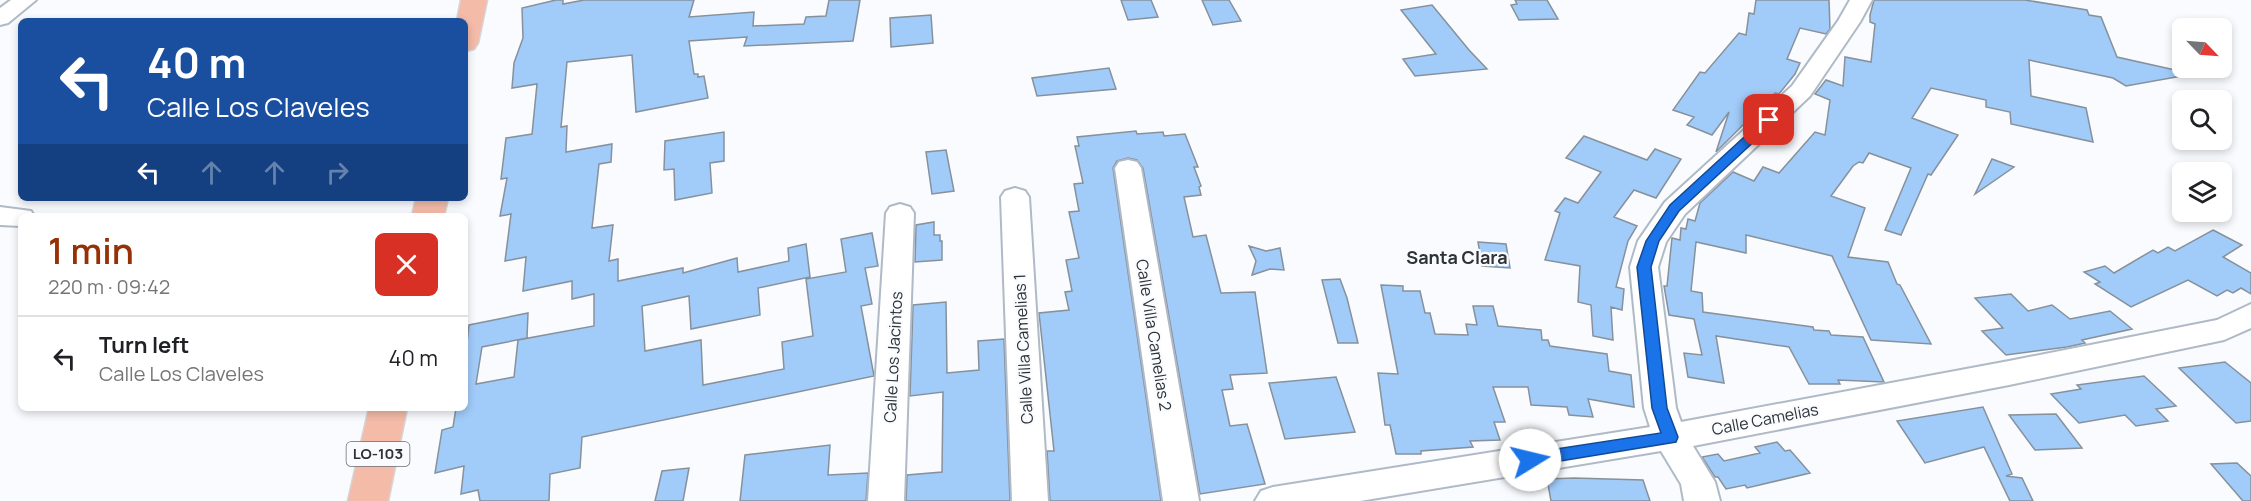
<!DOCTYPE html>
<html lang="en">
<head>
<meta charset="utf-8">
<style>
  :root { --surface:#fff; --page:#f2f2f2; --text:#202124; --muted:#757577; --line:#e0e0e0; --accent:#973105 }
  body { margin:0; font-family:Manrope,sans-serif; background:var(--page); color:var(--text); height:100vh; display:flex; flex-direction:column; font-size:22px; white-space:nowrap }
  * { box-sizing:border-box; margin:0 }
  p { font-size:20px; color:var(--muted) }
  .icon { flex:none; width:33px; height:33px; fill:none; stroke:currentColor; stroke-width:2; stroke-linecap:round; stroke-linejoin:round }
  .map { position:relative; flex:1; overflow:hidden }
  .side { position:absolute; left:18px; top:213px; width:450px; height:198px; display:flex; flex-direction:column; background:var(--surface); border-radius:9px; box-shadow:0 3px 9px #0003 }
  .side>* { flex:none }
  .hud { position:absolute; left:18px; top:18px; width:450px; height:183px; border-radius:9px; box-shadow:0 3px 9px #0003; background:#1a4fa0; color:#fff; overflow:hidden }
  .needle { width:39px; rotate:115deg }
  .buttons { position:absolute; left:2172px; top:18px; display:grid; gap:12px }
  .buttons a { display:grid; place-items:center; width:60px; height:60px; border-radius:9px; background:var(--surface); box-shadow:0 3px 9px #0003; font-size:30px }
  .pin { position:absolute; display:grid; place-items:center; width:51px; height:51px; color:#fff; margin:-26px; border-radius:12px; box-shadow:0 3px 9px #0006 }
  .me { position:absolute; width:66px; margin:-33px; rotate:81deg; stroke-linejoin:round; filter:drop-shadow(0 0 4px #0008) }
  .turn { display:flex; align-items:center; gap:21px; height:126px; padding:0 30px; font-size:27px }
  .turn .icon { width:78px; height:78px; stroke-width:2.5 }
  .turn b { display:block; font-size:42px; line-height:51px }
  .lanes { display:flex; align-items:center; height:57px; padding:0 30px; background:#0003; justify-content:center; gap:30px; direction:ltr }
  .lanes .off { opacity:.35 }
  .round { display:grid; place-items:center; flex:none; width:63px; height:63px; border-radius:9px; background:var(--page) }
  .summary { display:flex; align-items:center; justify-content:space-between; height:102px; padding:0 30px }
  h1 { font-size:36px; font-weight:600; line-height:45px; color:var(--accent) }
  ul { padding:0; list-style:none }
  li { display:flex; align-items:center; gap:18px; height:84px; padding:0 30px; border-top:2px solid var(--line) }
  li div { flex:1 }
  li b { display:block; font-size:22px }
  li em { font-style:normal }
  .map>svg:first-child { display:block }
  .building { fill:#a1cbf9; stroke:#86919c; stroke-width:1.5 }
  .lines { fill:none; stroke-linecap:round; stroke-linejoin:round }
  .minor-casing { stroke:#afbac6; stroke-width:4 }
  .major-casing { stroke:#d5d6d7; stroke-width:3 }
  .minor { fill:#fff; fill-rule:evenodd }
  .major { fill:#f4bba9; fill-rule:evenodd }
  .route { fill:#1a73e8; stroke:#114b97; stroke-width:1.5 }
  .labels { text-anchor:middle; stroke-width:4.5; stroke-linejoin:round; paint-order:stroke }
  .shield { fill:#f9fbfe; stroke:#6a6e73; stroke-width:1.5 }
  .shield-label { font-size:15px; font-weight:bold; fill:#2d3237 }
  .street-label { font-size:16px; fill:#2d3237; stroke:#f9fbfe }
  .neighbourhood-label { font-size:18px; font-weight:bold; fill:#2d3237; stroke:#f9fbfe }
</style>
</head>
<body>
<div class="map">
<svg width="2251" height="501" viewBox="0 0 2251 501">
  <rect width="100%" height="100%" fill="#f9fbfe"/>
  <!-- building -->
  <path class="building" d="M556 0H563V4L584 0H694L689 17 754 12 753 26 804 24 806 17 826 16 829 0H860L853 41 744 46 747 37 689 41 694 74H698V77L704 76 708 98 636 112 632 55 567 62 561 127 567 126 566 152 612 144 611 162 599 164 592 228 613 225 609 261 618 259V281L683 268V273L737 258 738 272 789 261 788 248 806 244 810 277 758 288 760 315 691 329 689 296 642 306 645 351 701 340 703 385 784 369 782 342 813 336 806 279 846 272 841 239 872 233 878 266 865 268 872 304 861 306 874 376 582 437 580 468 550 474 549 501H480L478 490 461 494 464 466 435 473 442 430 453 427 456 408H465V387L468 386H465V361L469 325 528 313 527 338 482 347 476 384 514 377 518 340 594 326V294L572 299V281L523 291 526 257 505 261 511 214 500 216 507 178 501 179 506 138 532 134 537 84 512 88 514 63 523 38 522 8Z
    M1121 0H1151L1158 17 1128 20Z
    M1202 0H1229L1241 21 1213 25Z
    M1515 0H1547L1558 19 1519 20 1511 5 1517 4Z
    M1756 0H1829L1830 29 1826 34 1800 28 1787 59 1800 63 1795 74 1779 94 1775 93 1716 152 1729 112 1712 135 1687 125 1694 117 1673 110 1700 72 1705 73 1739 33 1746 35 1749 13 1754 14Z
    M1874 0H2025L2087 10 2089 15 2101 17 2117 57 2193 74 2126 86 2113 78 2029 60 2031 96 2086 108 2093 142 2011 124 2010 112 1986 107V100L1931 88 1912 118 1958 135 1931 175 1928 174 1901 235 1885 230 1911 168 1869 153 1863 163 1859 162 1853 166 1831 196 1865 208 1848 257 1888 262 1897 284 1900 285 1931 344 1871 340 1832 256 1746 235V253L1696 242 1691 291 1702 293 1703 312 1813 327 1814 330 1829 331 1831 335 1863 337 1884 382 1838 380 1840 384H1809L1789 347 1716 336 1724 383 1688 377 1684 353 1702 355 1694 319 1669 315 1664 286H1667L1672 238 1680 240 1681 228 1686 229 1688 219 1695 221 1700 203 1733 172 1754 181 1763 167 1779 173 1815 132 1825 135 1830 100 1815 94 1826 80 1843 86 1845 57 1871 62 1875 24 1870 22V15Z
    M1432 5 1469 50 1487 69 1415 76 1403 59 1436 54 1401 10Z
    M931 15 933 43 891 47 890 18Z
    M1109 68 1116 89 1037 96 1032 78Z
    M1136 131 1137 134 1163 132 1164 136 1185 134 1198 167H1194L1201 186 1199 187 1201 195 1184 197 1193 237 1206 235 1221 293 1255 292 1267 373 1230 375 1233 389 1222 390 1230 426 1247 424 1265 484 1200 494 1143 168 1137 160 1128 158 1117 161 1113 168 1161 501H1050L1047 451H1054L1039 313 1069 310 1065 292 1072 291 1066 260 1079 258 1069 212 1079 211 1074 184 1083 183 1075 146H1079L1077 137Z
    M724 132V161L710 163 712 193 675 200 674 169 664 170 665 141Z
    M1584 136 1647 160 1655 149 1681 159 1656 198 1634 190 1614 217 1637 226 1628 241 1616 287 1624 289 1622 310 1611 307 1613 340 1593 336 1591 305 1578 302 1580 266 1545 260 1560 213 1555 211 1565 198 1578 203 1601 172 1566 158Z
    M946 150 954 191 932 194 926 152Z
    M1992 159 2014 167 1975 194Z
    M934 222V235H940V241H942V260L915 262 916 225Z
    M2213 230 2242 245 2223 257 2251 273V294L2241 288 2233 293 2227 290 2217 296 2188 280 2131 307 2095 284 2100 282 2084 272 2105 266 2114 273 2153 250 2158 253 2168 247 2175 251Z
    M1478 242 1506 244 1510 268 1482 266Z
    M1249 246 1266 251 1280 248 1284 270 1270 269 1252 275 1256 261Z
    M1340 279 1347 298 1358 343H1338L1322 280Z
    M1381 285 1403 286V291H1420L1425 313H1430L1435 334 1468 335 1466 324 1477 325 1473 306H1493L1498 326 1541 330 1542 340H1548L1550 346 1607 354 1609 371 1631 375 1634 407 1588 399 1593 417 1569 415 1567 407 1531 405 1528 387H1493L1505 422H1494L1500 440 1470 441 1473 447 1421 451V454H1396L1390 425H1385L1378 373 1398 374Z
    M2011 294 2028 311 2052 305 2070 319 2110 311 2132 329 2082 340 2085 343 2067 347 2006 355 1982 331 2003 328 1975 298Z
    M946 302 947 373 979 370 978 341 1004 339 1010 501H906L907 475 942 472 943 392 910 396 913 305Z
    M2225 362 2251 383V421L2236 423 2179 368Z
    M2144 376 2176 406 2156 409 2168 421 2136 426 2125 415 2079 423 2051 394 2081 389 2077 385Z
    M1336 377 1355 432 1285 439 1269 383Z
    M1983 407 2012 474 2006 476 2022 478 2033 501H2010L1984 447 1925 463 1897 421Z
    M2056 414 2082 448 2035 450 2009 415Z
    M1777 442 1785 451 1790 450 1810 473 1747 488 1745 485 1726 489 1718 477H1715L1702 457 1718 454 1724 461 1760 453 1755 447Z
    M830 445 828 475 868 473 866 501H740L745 455Z
    M2237 463 2251 476V501H2243L2211 464Z
    M689 468 683 501H655L662 471Z
    M1574 478 1643 480 1650 501H1551L1547 479Z"/>
  <g class="lines">
    <!-- minor casing -->
    <g class="minor-casing">
      <path id="minor" d="M11 0H36L8 23 0 25V8Z
        M1850 0H1872L1860 22 1810 96 1685 214 1666 242 1658 267 1676 408 1681 422 2009 361 2217 320 2251 304V328L2224 340 2009 385 1693 446 1715 482 1720 501H1684L1681 484 1661 451 1360 501H1255L1261 491 1273 487 1650 427 1644 408 1630 267 1638 241 1665 202 1792 86 1838 21Z
        M1128 160 1137 162 1141 168 1199 501H1163L1115 168 1119 162Z
        M1015 188 1025 191 1029 197 1048 501H1012L1001 197 1005 191Z
        M900 204 910 207 914 213 904 501H868L886 213 890 207Z
        M0 207 31 211 34 216H21V226L0 225Z"/>
    </g>
    <!-- major casing -->
    <g class="major-casing">
      <path id="major" d="M461 0H487L478 43 474 49 465 51V21H457Z
        M416 198H448L444 216H412Z
        M369 408H407L388 501H348Z"/>
    </g>
    <!-- minor -->
    <use href="#minor" class="minor"/>
    <!-- major -->
    <use href="#major" class="major"/>
  </g>
  <!-- route -->
  <path class="route" d="M1769 117 1775 120 1774 123 1679 211 1659 241 1651 267 1667 408 1678 437 1676 442 1530 466 1525 464 1522 460 1525 455 1530 453 1661 433 1652 408 1637 267 1646 241 1670 205 1765 118Z"/>
  <g class="labels">
    <!-- shield labels -->
    <rect class="shield" x="346.5" y="442" width="63" height="24" rx="4.5"/>
    <g class="shield-label">
      <text x="378" y="459">LO-103</text>
    </g>
    <!-- street labels -->
    <g class="street-label">
      <text transform="translate(1154 335) rotate(81)" y="6">Calle Villa Camelias 2</text>
      <text transform="translate(1023 349) rotate(-93)" y="6">Calle Villa Camelias 1</text>
      <text transform="translate(893 357) rotate(-87)" y="6">Calle Los Jacintos</text>
      <text transform="translate(1765 419) rotate(-11)" y="6">Calle Camelias</text>
    </g>
    <!-- neighbourhood labels -->
    <g class="neighbourhood-label">
      <text x="1457" y="264">Santa Clara</text>
    </g>
  </g>
</svg>
<div class="buttons">
<a><svg class="needle" viewBox="-14 -14 28 28"><path d="M0-13l5 13h-10z" fill="#e53935"/><path d="M0 13l5-13h-10z" fill="#757577"/></svg></a>
<a><svg class="icon" aria-label="search" viewBox="0 0 24 24"><circle cx="10" cy="10" r="6"/><path d="M15 15l6 6"/></svg></a>
<a><svg class="icon" aria-label="layers" viewBox="0 0 24 24"><path d="M12 4l9 5-9 5-9-5zM3 14l9 5 9-5"/></svg></a>
</div>
<div class="pin" style="left:1769px;top:120px;background:#d93025"><svg class="icon" aria-label="arrive" viewBox="0 0 24 24"><path d="M6 21V4h12l-3 4 3 4H6"/></svg></div>
<svg class="me" style="left:1530px;top:460px" viewBox="-20 -20 40 40"><circle r="19" fill="#fff"/><path d="M0-13L10 11 0 6-10 11z" fill="#1a73e8"/></svg>
<div class="hud">
<div class="turn"><svg class="icon" aria-label="left" viewBox="0 0 24 24"><path d="M17 20v-9H6M10 6l-5 5 5 5"/></svg><div><b>40 m</b>Calle Los Claveles</div></div>
<div class="lanes"><svg class="icon" aria-label="left" viewBox="0 0 24 24"><path d="M17 20v-9H6M10 6l-5 5 5 5"/></svg><svg class="icon off" aria-label="ahead" viewBox="0 0 24 24"><path d="M12 20V5M6 11l6-6 6 6"/></svg><svg class="icon off" aria-label="ahead" viewBox="0 0 24 24"><path d="M12 20V5M6 11l6-6 6 6"/></svg><svg class="icon off" aria-label="right" viewBox="0 0 24 24"><path d="M7 20v-9h11M14 6l5 5-5 5"/></svg></div>
</div>
<section class="side">
<div class="summary"><div><h1>1 min</h1><p>220 m · 09:42</p></div><a class="round" style="background:#d93025;color:#fff"><svg class="icon" aria-label="close" viewBox="0 0 24 24"><path d="M6 6l12 12M18 6L6 18"/></svg></a></div>
<ul>
<li><svg class="icon" aria-label="left" viewBox="0 0 24 24"><path d="M17 20v-9H6M10 6l-5 5 5 5"/></svg><div><b>Turn left</b><p>Calle Los Claveles</p></div><em>40 m</em></li>
</ul>
</section>
</div>
</body>
</html>
